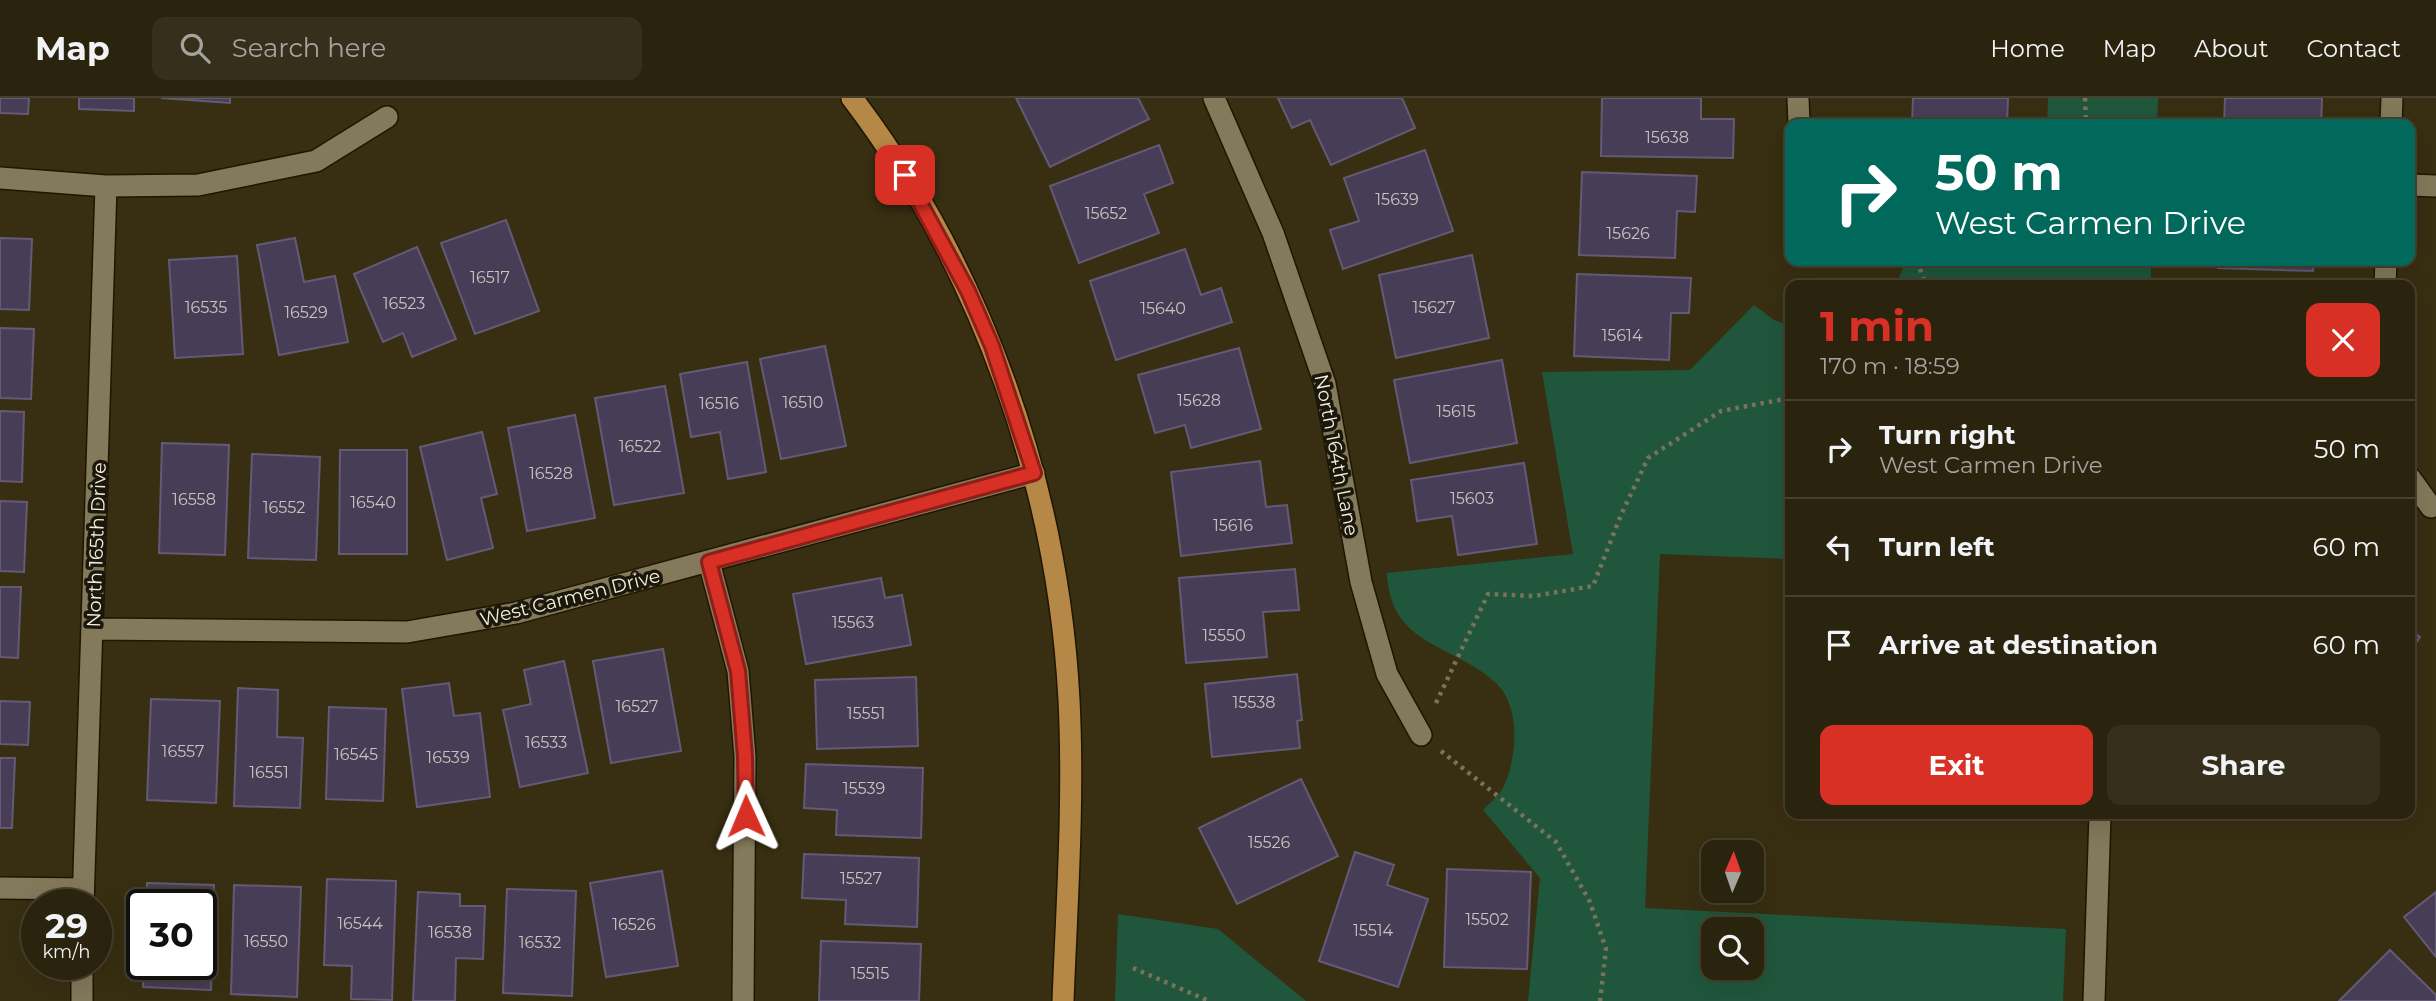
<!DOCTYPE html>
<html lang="en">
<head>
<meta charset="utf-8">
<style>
  :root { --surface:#2a230e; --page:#362f1c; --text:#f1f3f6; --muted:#a5a49e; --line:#46402e; --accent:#d93025 }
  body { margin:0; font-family:Montserrat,sans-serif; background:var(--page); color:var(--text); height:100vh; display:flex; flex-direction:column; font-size:26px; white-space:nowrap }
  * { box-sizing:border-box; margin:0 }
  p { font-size:23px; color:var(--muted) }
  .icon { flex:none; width:38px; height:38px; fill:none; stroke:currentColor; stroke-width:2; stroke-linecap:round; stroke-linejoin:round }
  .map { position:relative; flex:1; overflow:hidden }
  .sheet { position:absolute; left:1785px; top:182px; width:630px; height:539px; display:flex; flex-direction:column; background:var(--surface); border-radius:14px; box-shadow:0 7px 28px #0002,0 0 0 2px var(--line) }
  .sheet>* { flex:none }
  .top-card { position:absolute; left:1785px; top:21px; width:630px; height:147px; border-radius:14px; box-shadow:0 7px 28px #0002,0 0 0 2px var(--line); background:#00695c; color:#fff; overflow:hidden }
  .needle { width:46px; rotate:2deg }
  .fabs { position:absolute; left:1701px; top:742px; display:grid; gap:14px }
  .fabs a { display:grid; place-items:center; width:63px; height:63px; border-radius:14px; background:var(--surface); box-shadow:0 7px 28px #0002,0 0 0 2px var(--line); font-size:35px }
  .speed { position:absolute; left:21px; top:791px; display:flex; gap:14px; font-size:35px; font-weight:700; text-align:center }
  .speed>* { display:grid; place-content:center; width:91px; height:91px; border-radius:50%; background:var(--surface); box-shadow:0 7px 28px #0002,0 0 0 2px var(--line); line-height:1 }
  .speed small { font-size:18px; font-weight:400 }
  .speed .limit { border:4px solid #111; border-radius:10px; background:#fff; color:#111 }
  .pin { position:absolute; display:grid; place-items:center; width:60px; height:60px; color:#fff; margin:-30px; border-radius:14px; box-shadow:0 4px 10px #0006 }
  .me { position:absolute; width:77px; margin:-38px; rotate:359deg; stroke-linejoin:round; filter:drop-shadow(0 0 5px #0008) }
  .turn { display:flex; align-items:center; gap:24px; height:147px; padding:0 35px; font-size:32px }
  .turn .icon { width:91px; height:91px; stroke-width:2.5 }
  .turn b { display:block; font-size:49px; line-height:60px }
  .round { display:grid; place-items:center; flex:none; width:74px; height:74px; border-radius:14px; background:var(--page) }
  .head { display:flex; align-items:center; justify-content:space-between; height:119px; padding:0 35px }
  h1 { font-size:42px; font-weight:700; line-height:52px; color:var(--accent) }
  .button { display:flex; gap:14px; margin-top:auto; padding:14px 35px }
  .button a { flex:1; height:80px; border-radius:14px; background:var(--accent); color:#fff; font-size:28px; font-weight:700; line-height:80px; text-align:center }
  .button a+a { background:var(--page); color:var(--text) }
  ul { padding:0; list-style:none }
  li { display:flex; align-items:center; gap:21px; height:98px; padding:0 35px; border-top:2px solid var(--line) }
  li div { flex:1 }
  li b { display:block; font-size:26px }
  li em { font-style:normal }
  header { display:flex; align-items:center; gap:42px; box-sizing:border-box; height:98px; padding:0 35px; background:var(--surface); border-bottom:2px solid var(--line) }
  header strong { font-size:33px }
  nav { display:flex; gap:38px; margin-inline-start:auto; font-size:24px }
  .search { width:490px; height:63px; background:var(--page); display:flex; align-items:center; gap:18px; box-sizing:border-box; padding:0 24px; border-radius:14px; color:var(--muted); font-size:26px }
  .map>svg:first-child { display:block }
  .green { fill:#20573c; fill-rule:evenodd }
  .building { fill:#473d57; stroke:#645a75; stroke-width:2 }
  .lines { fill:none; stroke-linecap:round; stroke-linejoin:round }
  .minor-casing { stroke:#1f1600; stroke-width:24 }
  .major-casing { stroke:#1f1600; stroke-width:24 }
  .path { stroke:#7a725a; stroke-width:4.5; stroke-dasharray:3.5 5; stroke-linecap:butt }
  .minor { stroke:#83795b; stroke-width:21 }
  .major { stroke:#b58847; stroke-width:21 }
  .route-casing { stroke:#8d1f18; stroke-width:18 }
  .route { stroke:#d93025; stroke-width:12 }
  .labels { text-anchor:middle; stroke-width:7; stroke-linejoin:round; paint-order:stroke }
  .number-label { font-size:16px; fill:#c9c2bc }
  .street-label { font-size:19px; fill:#f4eede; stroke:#1b170b }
</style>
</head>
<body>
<header>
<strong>Map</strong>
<div class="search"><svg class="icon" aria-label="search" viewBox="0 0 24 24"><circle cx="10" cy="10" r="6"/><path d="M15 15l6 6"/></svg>Search here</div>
<nav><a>Home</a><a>Map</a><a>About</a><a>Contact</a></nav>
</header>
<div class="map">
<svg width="2436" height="903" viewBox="0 0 2436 903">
  <rect width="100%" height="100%" fill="#382f12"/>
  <!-- green -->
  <path class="green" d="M2048 0H2158L2157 26H2047Z
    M1906 163H2151V187H1896Z
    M1754 207 1774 222 1790 228V461L1660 456 1645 810 2066 831 2063 903H1528L1540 780 1483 712C1490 705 1500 697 1504 688 1517 659 1521 610 1497 586 1455 545 1390 550 1387 475L1573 456 1542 274 1690 272ZM1713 831H1752V870H1713Z
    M1118 816 1218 831 1306 903H1115Z"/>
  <!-- building -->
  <path class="building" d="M0 0H29L28 16 0 15Z
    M79 0H134V13L79 11Z
    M161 0H230V5Z
    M1016 0H1138L1149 21 1050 69Z
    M1278 0H1402L1415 30 1331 67 1310 22 1292 30Z
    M1602 0H1701V21H1734L1733 60 1601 58Z
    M1913 0H2008L2007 26H1912Z
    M2225 0H2322L2321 26H2224Z
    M1159 47 1173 85 1144 96 1159 135 1079 165 1050 88Z
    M1425 52 1453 133 1343 171 1330 132 1359 123 1344 80Z
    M1582 74 1697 78 1695 114 1677 113 1675 160 1579 157Z
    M506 122 539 213 475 236 441 145Z
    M0 140 32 141 29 212 0 211Z
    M295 140 304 184 335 178 348 244 279 257 257 147Z
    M417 149 456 241 412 259 403 235 383 244 354 176Z
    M1185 151 1201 197 1221 190 1232 224 1116 262 1090 183Z
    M1472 157 1489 240 1396 260 1379 177Z
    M237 158 243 256 175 260 169 162Z
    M2218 163H2314L2313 173 2218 170Z
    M1577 176 1691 180 1689 215H1671L1669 262 1574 258Z
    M0 230 34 231 31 301 0 300Z
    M825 248 846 348 781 361 760 261Z
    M1239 250 1261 331 1191 350 1185 327 1155 335 1138 277Z
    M1502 262 1517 345 1410 365 1394 282Z
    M747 264 766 374 728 381 720 334 691 339 680 276Z
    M665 288 684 395 614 407 595 300Z
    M0 313 24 314 22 384 0 383Z
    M575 317 595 420 527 433 508 330Z
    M482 334 497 396 481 400 493 450 447 462 420 349Z
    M162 345 229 347 225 457 159 455Z
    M340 352H407V456H339Z
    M252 356 320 359 316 462 248 460Z
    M1260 363 1266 409 1287 407 1292 445 1181 458 1171 374Z
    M1524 365 1537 446 1458 457 1452 418 1417 423 1411 382Z
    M0 403 27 404 24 474 0 473Z
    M1295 471 1299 512 1263 514 1267 559 1186 565 1179 480Z
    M881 480 885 500 902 497 911 547 806 566 793 496Z
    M0 489H21L18 560 0 559Z
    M2410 532 2420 539 2410 554Z
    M663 551 681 653 611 665 593 563Z
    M564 563 588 675 520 689 503 612 531 606 524 572Z
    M1297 576 1302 622 1297 623 1300 650 1212 659 1205 586Z
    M916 579 918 648 817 651 815 582Z
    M449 585 454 618 480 615 490 699 417 709 402 591Z
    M238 590 278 592 277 639 303 640 300 710 234 708Z
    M151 601 220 603 216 705 147 702Z
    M0 603 30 604 28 647 0 646Z
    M329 609 386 611 383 703 326 701Z
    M0 660H15L12 730H0Z
    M806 666 923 670 921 740 836 737 837 712 804 710Z
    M1301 681 1338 758 1237 806 1199 730Z
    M1355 754 1394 767 1387 787 1428 801 1398 889 1319 863Z
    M804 756 919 760 917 829 845 826 846 802 802 800Z
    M1447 771 1531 774 1527 871 1444 869Z
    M662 773 678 868 606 879 590 785Z
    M327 781 396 783 392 902 351 901 352 868 324 867Z
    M147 785 214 787 211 892 143 889 144 866H201V807H146Z
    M234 787 301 789 297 899 231 896Z
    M507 791 576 793 572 898 503 895Z
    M418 794 460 796V808H485L483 861 456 860 455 903H413Z
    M2436 794V859L2404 819Z
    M821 843 921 846 919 903H819Z
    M2390 852 2436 897V903H2339Z"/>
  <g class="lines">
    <!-- minor casing -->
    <g class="minor-casing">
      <path id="minor" d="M1214 0 1273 135 1325 286 1361 484 1387 576 1421 637
        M1798 0 1799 26
        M2391 26 2392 0
        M0 80 106 88 198 87 316 63 387 19
        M2410 87 2436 88
        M2385 187 2386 163
        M2410 380 2431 409
        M709 464 738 573 745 659 743 903
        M93 531 407 534 516 515 1034 375
        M0 790 83 791
        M83 807 106 88
        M82 903V866
        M2094 903 2100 716"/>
    </g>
    <!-- major casing -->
    <g class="major-casing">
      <path id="major" d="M852 0C982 171 1058 389 1069 602 1074 702 1067 803 1063 903"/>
    </g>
    <!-- path -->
    <path class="path" d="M2085 0 2086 26
      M1917 163 1926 187
      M1436 605 1488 496 1534 498 1593 488 1621 417 1648 360 1721 313 1790 300
      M1441 653 1556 744 1590 804 1606 851 1600 903
      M1133 870 1209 903"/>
    <!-- minor -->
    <use href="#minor" class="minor"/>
    <!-- major -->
    <use href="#major" class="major"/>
  </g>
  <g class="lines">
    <!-- route casing -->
    <g class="route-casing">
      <path id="route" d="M746 718 745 659 738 573 709 464 1034 375 992 248 968 193 905 77"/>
    </g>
    <!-- route -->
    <use href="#route" class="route"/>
  </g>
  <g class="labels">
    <!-- number labels -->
    <g class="number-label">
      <text x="1667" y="45">15638</text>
      <text x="1397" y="107">15639</text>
      <text x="1106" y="121">15652</text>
      <text x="1628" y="141">15626</text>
      <text x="490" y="185">16517</text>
      <text x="404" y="211">16523</text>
      <text x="206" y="215">16535</text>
      <text x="1434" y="215">15627</text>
      <text x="1163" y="216">15640</text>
      <text x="306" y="220">16529</text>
      <text x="1622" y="243">15614</text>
      <text x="1199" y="308">15628</text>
      <text x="803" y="310">16510</text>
      <text x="719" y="311">16516</text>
      <text x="1456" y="319">15615</text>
      <text x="640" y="354">16522</text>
      <text x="551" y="381">16528</text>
      <text x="1472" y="406">15603</text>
      <text x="194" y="407">16558</text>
      <text x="373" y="410">16540</text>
      <text x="284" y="415">16552</text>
      <text x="1233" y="433">15616</text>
      <text x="853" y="530">15563</text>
      <text x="1224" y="543">15550</text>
      <text x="1254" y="610">15538</text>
      <text x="637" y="614">16527</text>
      <text x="866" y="621">15551</text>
      <text x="546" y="650">16533</text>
      <text x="183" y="659">16557</text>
      <text x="356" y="662">16545</text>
      <text x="448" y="665">16539</text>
      <text x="269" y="680">16551</text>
      <text x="864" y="696">15539</text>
      <text x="1269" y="750">15526</text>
      <text x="861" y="786">15527</text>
      <text x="1487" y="827">15502</text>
      <text x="360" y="831">16544</text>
      <text x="634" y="832">16526</text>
      <text x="1373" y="838">15514</text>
      <text x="450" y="840">16538</text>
      <text x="266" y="849">16550</text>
      <text x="540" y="850">16532</text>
      <text x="870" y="881">15515</text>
    </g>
    <!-- street labels -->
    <g class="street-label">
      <text transform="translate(1337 357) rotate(79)" y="7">North 164th Lane</text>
      <text transform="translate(96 447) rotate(-88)" y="7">North 165th Drive</text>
      <text transform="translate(570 499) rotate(-14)" y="7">West Carmen Drive</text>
    </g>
  </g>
</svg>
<div class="fabs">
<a><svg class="needle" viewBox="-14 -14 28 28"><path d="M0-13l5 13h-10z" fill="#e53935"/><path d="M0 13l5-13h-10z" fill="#a5a49e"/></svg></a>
<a><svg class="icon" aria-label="search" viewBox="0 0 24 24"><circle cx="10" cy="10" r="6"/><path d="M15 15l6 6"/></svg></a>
</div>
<div class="speed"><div>29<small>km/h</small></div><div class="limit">30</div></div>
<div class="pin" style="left:905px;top:77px;background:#d93025"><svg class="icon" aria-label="arrive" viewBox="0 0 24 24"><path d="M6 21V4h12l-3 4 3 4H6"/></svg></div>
<svg class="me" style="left:746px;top:718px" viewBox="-20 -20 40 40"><path d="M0-17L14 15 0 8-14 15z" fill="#d93025" stroke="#fff" stroke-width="4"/></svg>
<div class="top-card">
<div class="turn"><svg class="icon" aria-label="right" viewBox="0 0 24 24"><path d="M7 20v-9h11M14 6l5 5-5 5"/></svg><div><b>50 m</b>West Carmen Drive</div></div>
</div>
<section class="sheet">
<div class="head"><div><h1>1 min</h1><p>170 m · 18:59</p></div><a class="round" style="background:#d93025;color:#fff"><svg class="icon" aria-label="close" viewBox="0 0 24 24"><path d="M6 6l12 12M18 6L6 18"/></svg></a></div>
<ul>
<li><svg class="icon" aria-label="right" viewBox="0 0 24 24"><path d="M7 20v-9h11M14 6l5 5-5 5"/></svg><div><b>Turn right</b><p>West Carmen Drive</p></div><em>50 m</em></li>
<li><svg class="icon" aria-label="left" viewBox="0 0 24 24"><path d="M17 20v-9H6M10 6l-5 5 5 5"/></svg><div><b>Turn left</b></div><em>60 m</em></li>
<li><svg class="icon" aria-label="arrive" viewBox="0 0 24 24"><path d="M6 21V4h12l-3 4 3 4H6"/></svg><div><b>Arrive at destination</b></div><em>60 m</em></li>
</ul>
<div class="button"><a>Exit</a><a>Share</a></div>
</section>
</div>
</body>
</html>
